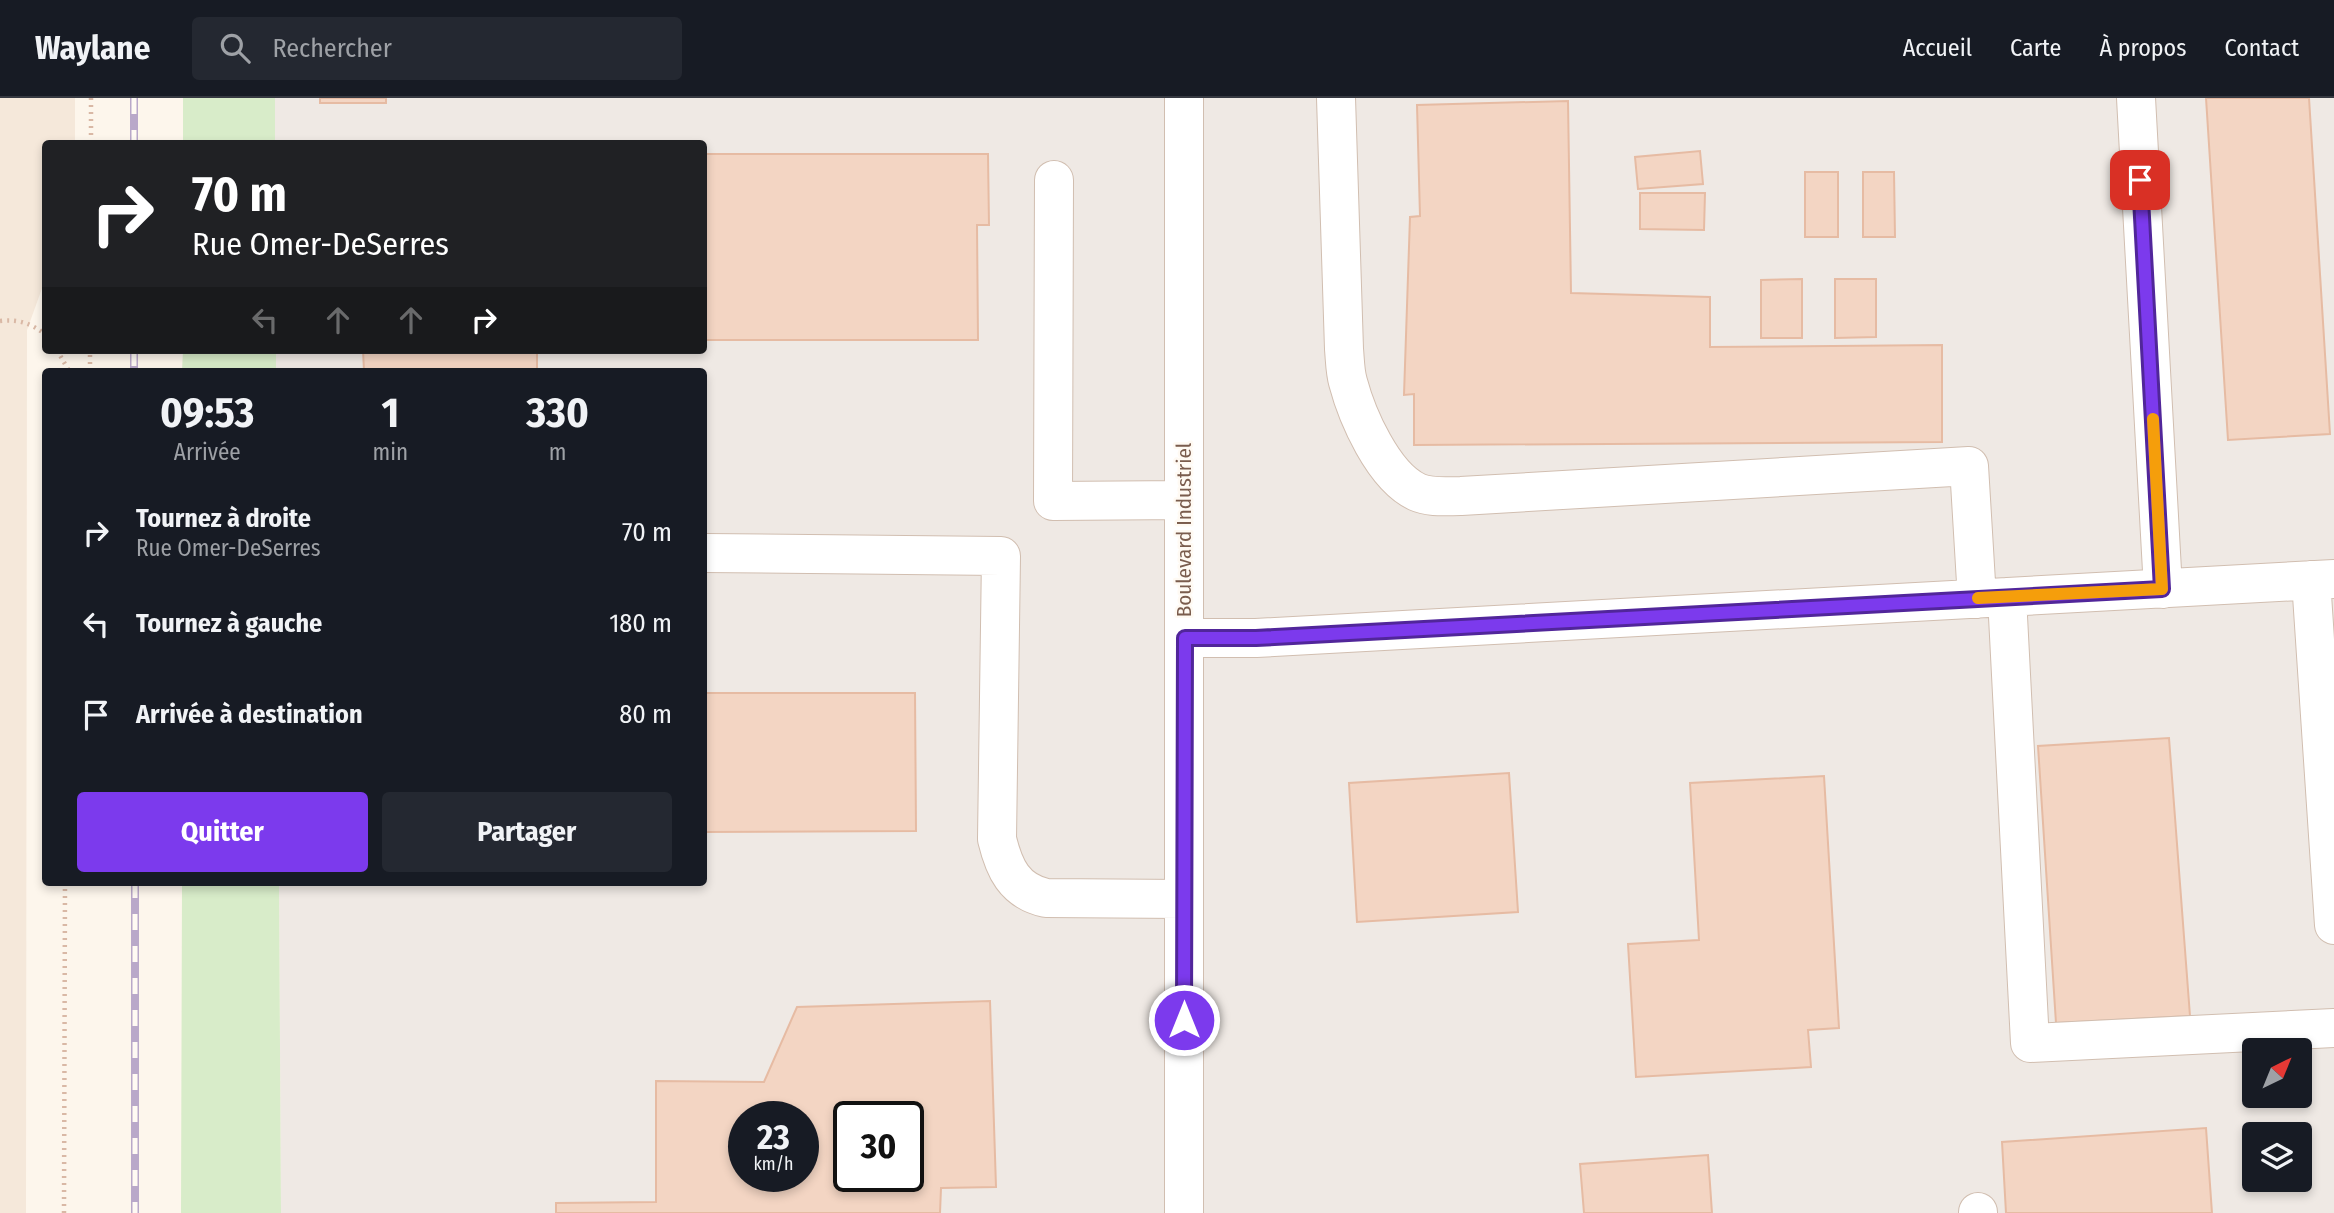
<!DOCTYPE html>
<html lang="fr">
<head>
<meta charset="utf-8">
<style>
  :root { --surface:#171b24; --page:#242831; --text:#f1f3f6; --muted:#9ea1a6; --line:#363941; --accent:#7c3aed }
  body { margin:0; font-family:"Fira Sans Condensed",sans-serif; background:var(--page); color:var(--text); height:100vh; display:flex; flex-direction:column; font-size:26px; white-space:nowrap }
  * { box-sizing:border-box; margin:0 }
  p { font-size:23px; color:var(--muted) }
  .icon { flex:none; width:38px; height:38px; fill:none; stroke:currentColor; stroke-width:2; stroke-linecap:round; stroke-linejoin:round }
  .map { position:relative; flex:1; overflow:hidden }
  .panel { position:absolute; left:42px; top:270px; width:665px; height:518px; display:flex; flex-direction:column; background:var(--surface); border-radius:7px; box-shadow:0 4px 10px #0003 }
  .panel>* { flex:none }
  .guide { position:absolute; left:42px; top:42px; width:665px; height:214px; border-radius:7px; box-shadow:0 4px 10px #0003; background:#202124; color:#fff; overflow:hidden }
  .needle { width:46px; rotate:43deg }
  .controls { position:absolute; left:2242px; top:940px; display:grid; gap:14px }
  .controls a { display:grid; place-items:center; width:70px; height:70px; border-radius:7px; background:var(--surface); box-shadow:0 4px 10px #0003; font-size:35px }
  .speed { position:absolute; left:728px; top:1003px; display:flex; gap:14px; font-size:35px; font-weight:700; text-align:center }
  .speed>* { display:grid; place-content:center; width:91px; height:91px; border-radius:50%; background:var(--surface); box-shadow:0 4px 10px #0003; line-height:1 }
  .speed small { font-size:18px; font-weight:400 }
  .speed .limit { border:4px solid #111; border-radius:10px; background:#fff; color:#111 }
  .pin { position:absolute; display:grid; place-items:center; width:60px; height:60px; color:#fff; margin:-30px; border-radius:14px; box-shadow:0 4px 10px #0006 }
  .me { position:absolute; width:77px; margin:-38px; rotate:0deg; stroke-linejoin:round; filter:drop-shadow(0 0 5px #0008) }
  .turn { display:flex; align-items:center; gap:24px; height:147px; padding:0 35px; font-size:32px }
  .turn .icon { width:91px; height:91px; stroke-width:2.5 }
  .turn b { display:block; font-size:49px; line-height:60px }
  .lanes { display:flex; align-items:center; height:66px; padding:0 35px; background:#0003; justify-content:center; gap:35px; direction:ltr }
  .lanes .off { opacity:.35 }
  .eta { display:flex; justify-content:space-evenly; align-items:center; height:119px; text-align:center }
  .eta b { font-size:42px; font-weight:700; line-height:49px }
  .button { display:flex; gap:14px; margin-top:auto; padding:14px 35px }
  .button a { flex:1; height:80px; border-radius:7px; background:var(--accent); color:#fff; font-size:28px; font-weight:700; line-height:80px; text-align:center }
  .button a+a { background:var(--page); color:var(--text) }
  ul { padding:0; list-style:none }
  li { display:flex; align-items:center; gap:21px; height:91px; padding:0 35px }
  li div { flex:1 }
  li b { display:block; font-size:26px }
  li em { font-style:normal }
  header { display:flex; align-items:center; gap:42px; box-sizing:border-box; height:98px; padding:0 35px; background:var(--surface); border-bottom:2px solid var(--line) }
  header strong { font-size:33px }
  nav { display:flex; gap:38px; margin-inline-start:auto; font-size:24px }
  .search { width:490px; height:63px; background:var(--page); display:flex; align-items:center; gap:18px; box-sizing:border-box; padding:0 24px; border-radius:7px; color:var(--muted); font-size:26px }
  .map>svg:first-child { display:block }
  .residential { fill:#f5e8da }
  .industrial { fill:#efe9e4; fill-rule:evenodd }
  .green { fill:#d8ecc9 }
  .building { fill:#f3d5c3; stroke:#e6bba3; stroke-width:2; fill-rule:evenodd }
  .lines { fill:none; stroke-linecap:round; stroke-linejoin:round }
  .minor-casing { stroke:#d1beb0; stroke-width:40 }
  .path { stroke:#d9b8a5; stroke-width:4.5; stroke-dasharray:2 5; stroke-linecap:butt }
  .minor { stroke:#fff; stroke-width:38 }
  .rail-casing { stroke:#b9a8c9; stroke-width:8 }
  .rail { stroke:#fffaf3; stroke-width:5; stroke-dasharray:16; stroke-linecap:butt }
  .route-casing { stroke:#51269a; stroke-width:18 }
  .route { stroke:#7c3aed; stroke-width:12 }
  .slow { stroke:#f59e0b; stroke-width:12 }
  .labels { text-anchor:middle; stroke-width:5; stroke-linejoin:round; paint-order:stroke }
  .street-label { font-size:21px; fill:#7a5c4d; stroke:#fffaf3 }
</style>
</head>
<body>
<header>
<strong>Waylane</strong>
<div class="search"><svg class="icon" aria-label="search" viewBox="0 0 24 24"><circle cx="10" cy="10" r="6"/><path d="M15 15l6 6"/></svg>Rechercher</div>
<nav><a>Accueil</a><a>Carte</a><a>À propos</a><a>Contact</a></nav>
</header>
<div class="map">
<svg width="2334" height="1115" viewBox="0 0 2334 1115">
  <rect width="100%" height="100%" fill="#fdf6ec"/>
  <!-- residential -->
  <path class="residential" d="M0 0H75V45L46 46 45 182 27 232 26 1115H0Z"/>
  <!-- industrial -->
  <path class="industrial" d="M275 0H2334V1115H281L279 784H704V273H276V252H704V46L275 45ZM2254 952H2300V998H2254ZM744 1018H803V1078H744ZM849 1018H908V1078H849ZM2254 1036H2300V1082H2254Z"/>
  <!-- green -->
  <path class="green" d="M183 0H275V45H183Z
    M183 252H276V273H182Z
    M182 784H279L281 1115H181Z"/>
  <!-- building -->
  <path class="building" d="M320 0H386V5H320Z
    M2206 0H2309L2330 336 2228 342Z
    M1568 3 1571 195 1710 199V249L1942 247V344L1414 347V296L1404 297 1410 119 1420 118 1417 7Z
    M1700 53 1703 86 1638 91 1635 59Z
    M704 56H988L989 127H977L978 242H704Z
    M1805 74H1838V139H1805Z
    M1863 74H1894L1895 139H1863Z
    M1640 95H1705L1704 132 1640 131Z
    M1802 181V240H1761V182Z
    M1835 181H1876V239L1835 240Z
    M363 252H537V273H364Z
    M704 595H915L916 733 704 734Z
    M2169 640 2190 918 2056 925 2038 648Z
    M1509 675 1518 814 1357 824 1349 685Z
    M1824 678 1839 930 1808 932 1811 969 1636 979 1628 846 1699 842 1690 685Z
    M990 903 996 1089 941 1090 940 1115H556V1105L656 1104V983L764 984 797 909ZM744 1018H803V1078H744ZM849 1018H908V1078H849Z
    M2206 1030 2212 1115H2006L2002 1044Z
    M1708 1057 1712 1115H1584L1580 1066Z"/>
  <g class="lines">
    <!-- minor casing -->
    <g class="minor-casing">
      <path id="minor" d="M1184 0V1115
        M1336 0 1344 251C1345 262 1345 274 1348 284 1357 318 1383 378 1417 394 1430 400 1447 398 1461 398L1969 368 1977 501
        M2136 0 2163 491
        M1054 82 1053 403 1184 402
        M704 455 1001 458 997 741C1004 770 1014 793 1046 800L1184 801
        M2311 482 2334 827
        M2007 499 2030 945 2334 930
        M1185 540H1256L2334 481
        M1978 1114V1115"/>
    </g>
    <!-- path -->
    <path class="path" d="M91 0V46
      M0 223C18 221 31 225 46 237
      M57 252 69 273
      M90 273V252
      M64 1115 65 784"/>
    <!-- minor -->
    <use href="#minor" class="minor"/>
    <!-- rail casing -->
    <g class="rail-casing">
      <path id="rail" d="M134 0V46
        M134 252V273
        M135 784V1115"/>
    </g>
    <!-- rail -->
    <use href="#rail" class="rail"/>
  </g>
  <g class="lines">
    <!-- route casing -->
    <g class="route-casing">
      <path id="route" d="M1184 922 1185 540H1256L2162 491 2140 82"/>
    </g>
    <!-- route -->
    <use href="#route" class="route"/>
    <!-- slow -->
    <path class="slow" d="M1978 500 2162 491 2153 321"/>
  </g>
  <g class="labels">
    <!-- street labels -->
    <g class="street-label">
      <text transform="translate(1184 432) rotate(-90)" y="7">Boulevard Industriel</text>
    </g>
  </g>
</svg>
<div class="controls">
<a><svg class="needle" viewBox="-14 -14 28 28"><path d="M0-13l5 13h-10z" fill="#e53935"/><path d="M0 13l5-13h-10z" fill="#9ea1a6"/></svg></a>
<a><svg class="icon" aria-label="layers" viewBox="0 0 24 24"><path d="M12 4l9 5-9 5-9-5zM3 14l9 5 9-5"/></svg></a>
</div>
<div class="speed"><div>23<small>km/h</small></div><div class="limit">30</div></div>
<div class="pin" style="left:2140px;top:82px;background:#d93025"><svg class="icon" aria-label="arrive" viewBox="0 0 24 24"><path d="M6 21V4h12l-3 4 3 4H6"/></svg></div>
<svg class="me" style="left:1184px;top:922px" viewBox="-20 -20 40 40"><circle r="17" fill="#7c3aed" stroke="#fff" stroke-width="3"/><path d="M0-11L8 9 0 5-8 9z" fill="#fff"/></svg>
<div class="guide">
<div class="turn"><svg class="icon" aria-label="right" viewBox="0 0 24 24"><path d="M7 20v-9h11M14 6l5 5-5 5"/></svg><div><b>70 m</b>Rue Omer-DeSerres</div></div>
<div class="lanes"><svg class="icon off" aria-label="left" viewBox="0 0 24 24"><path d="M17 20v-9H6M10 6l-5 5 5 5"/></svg><svg class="icon off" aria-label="ahead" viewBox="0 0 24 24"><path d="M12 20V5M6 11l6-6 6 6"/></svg><svg class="icon off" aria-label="ahead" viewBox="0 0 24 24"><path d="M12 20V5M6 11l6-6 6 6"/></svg><svg class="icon" aria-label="right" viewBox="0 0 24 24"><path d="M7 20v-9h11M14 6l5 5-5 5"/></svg></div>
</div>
<section class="panel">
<div class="eta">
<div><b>09:53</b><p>Arrivée</p></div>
<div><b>1</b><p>min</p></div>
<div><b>330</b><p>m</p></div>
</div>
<ul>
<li><svg class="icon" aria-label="right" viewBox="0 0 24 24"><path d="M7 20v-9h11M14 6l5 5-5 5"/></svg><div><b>Tournez à droite</b><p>Rue Omer-DeSerres</p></div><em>70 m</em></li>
<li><svg class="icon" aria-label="left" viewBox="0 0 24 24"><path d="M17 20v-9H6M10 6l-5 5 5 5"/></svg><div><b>Tournez à gauche</b></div><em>180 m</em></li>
<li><svg class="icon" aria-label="arrive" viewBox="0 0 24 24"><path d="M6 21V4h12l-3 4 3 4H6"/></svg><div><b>Arrivée à destination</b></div><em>80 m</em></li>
</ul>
<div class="button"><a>Quitter</a><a>Partager</a></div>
</section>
</div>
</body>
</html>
